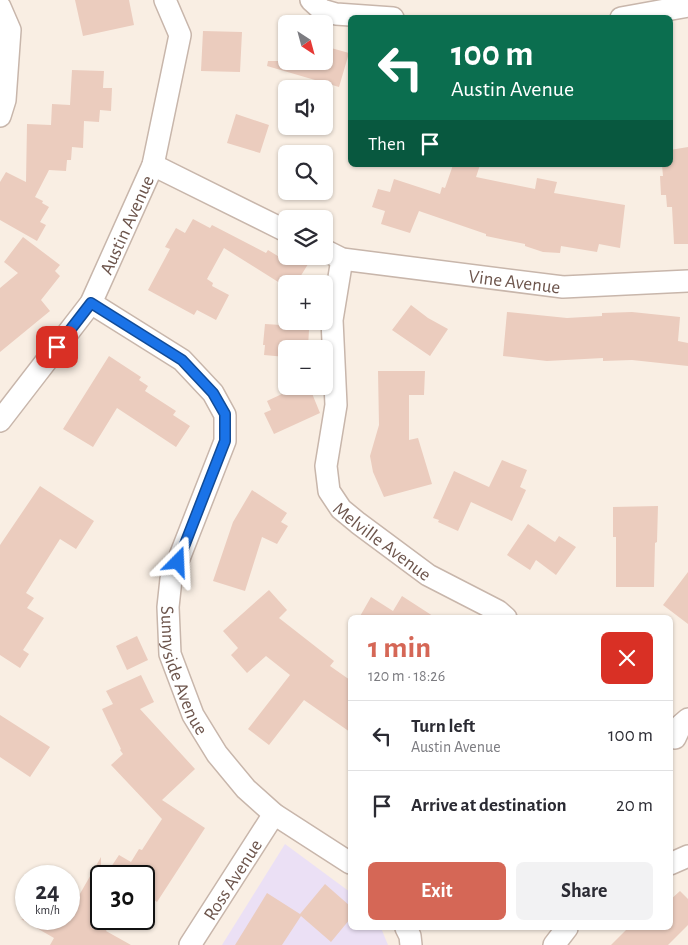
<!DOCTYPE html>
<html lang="en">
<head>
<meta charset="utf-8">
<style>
  :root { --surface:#fff; --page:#f2f2f3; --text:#2b2b33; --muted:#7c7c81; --line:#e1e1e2; --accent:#d56756 }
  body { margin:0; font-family:"Alegreya Sans",sans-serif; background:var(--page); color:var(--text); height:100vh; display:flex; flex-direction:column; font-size:19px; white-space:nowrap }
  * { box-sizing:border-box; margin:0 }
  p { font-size:16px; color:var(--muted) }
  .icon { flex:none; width:28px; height:28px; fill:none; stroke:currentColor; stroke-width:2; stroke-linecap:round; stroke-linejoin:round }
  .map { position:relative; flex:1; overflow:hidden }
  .sheet { position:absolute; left:348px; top:615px; width:325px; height:315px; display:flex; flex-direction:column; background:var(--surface); border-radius:8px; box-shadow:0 1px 4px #0004 }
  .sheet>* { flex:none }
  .banner { position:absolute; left:348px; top:15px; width:325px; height:152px; border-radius:8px; box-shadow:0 1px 4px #0004; background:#0b6e4f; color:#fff; overflow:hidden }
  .needle { width:32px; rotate:144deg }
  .buttons { position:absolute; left:278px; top:15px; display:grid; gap:10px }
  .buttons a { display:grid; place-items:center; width:55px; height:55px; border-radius:8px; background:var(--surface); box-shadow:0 1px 4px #0004; font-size:25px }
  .speed { position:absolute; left:15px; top:865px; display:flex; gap:10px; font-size:25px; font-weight:700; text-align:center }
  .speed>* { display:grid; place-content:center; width:65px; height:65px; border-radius:50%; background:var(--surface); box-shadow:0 1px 4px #0004; line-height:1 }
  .speed small { font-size:12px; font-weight:400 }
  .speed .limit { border:2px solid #111; border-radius:8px; background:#fff; color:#111 }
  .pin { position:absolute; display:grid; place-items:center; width:42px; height:42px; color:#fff; margin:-21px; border-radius:10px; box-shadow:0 2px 8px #0006 }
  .me { position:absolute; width:55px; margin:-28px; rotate:21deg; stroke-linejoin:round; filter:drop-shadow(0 0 4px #0008) }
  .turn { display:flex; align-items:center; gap:18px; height:105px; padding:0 20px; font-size:22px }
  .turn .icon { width:65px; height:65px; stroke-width:2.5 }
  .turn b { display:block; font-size:35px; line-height:42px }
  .then { display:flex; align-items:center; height:48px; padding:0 20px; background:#0003; gap:10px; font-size:19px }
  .round { display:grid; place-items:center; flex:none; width:52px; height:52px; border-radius:8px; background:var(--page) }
  .summary { display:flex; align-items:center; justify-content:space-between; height:85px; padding:0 20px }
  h1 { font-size:30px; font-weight:600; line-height:38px; color:var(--accent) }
  .cta { display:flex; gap:10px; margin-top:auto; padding:10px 20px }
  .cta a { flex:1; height:58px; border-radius:8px; background:var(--accent); color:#fff; font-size:20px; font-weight:600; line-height:58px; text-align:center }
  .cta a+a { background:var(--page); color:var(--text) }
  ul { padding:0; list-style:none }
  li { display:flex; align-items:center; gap:15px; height:70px; padding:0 20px; border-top:1px solid var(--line) }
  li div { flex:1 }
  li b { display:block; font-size:19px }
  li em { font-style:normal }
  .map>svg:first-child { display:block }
  .education { fill:#ebe0f5 }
  .building { fill:#ebccbe }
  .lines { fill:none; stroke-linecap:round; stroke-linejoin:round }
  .minor-casing { stroke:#c8b6ab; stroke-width:24 }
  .minor { stroke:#fff; stroke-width:21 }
  .route-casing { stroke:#114b97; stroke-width:12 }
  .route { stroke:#1a73e8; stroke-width:9 }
  .labels { text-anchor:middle; stroke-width:4; stroke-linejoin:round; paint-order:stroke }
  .street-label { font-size:19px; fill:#6d554c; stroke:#fcf3e8 }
</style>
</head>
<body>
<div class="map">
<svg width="688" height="945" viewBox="0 0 688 945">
  <rect width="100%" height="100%" fill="#f9eee3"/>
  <!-- education -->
  <path class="education" d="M285 844 350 892V928H381L388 945H222Z"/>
  <!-- building -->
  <path class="building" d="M75 0H129L134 25 83 36Z
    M203 31 242 32 240 72 201 71Z
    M324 46 349 53 339 87 267 66 268 61H324Z
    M72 70 104 71 103 88H112L111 111 100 110 99 122 84 121 83 148 72 147 71 160H67L66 171 49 170 35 197 43 201 42 203 49 207 40 222 46 225 37 241 0 220V182L6 172 26 182 27 124 51 125 52 104 70 105Z
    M236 114 269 125 260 153 227 143Z
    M688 147V244H674L672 207H667L666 195H661L660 176H663L662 165H670V150Z
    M453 165H480L476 177 535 189 537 178 557 182 554 193 625 205 620 248 599 244 597 252 561 246 560 253 543 252 525 246V244L486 236V234L419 211 410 233 381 224 385 211 372 207 378 189 390 192 394 179 440 194 442 187 445 188Z
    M193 219 210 228 212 225 266 253 268 250 281 258 284 252 286 256H313L297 282 288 276 283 285 224 248 207 279 213 283 212 286 229 295 216 320 197 310 194 315 148 290 170 249 165 247 176 228 185 233Z
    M23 237 60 265 55 271 60 276 41 300 50 311 0 352V288L18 273 4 262Z
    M411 305 428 318 448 329 430 356 392 330Z
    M507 312 567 318 602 316V313L632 312 680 317 678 341 688 343V366L632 360 603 361V358L547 361 503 356Z
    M265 324 298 326V329L309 330 308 347 302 346V349H286V357L264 355 265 345H263Z
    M109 356 141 377 139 380 148 386 145 391 176 411 173 415 190 426 176 447 117 408 93 447 63 429Z
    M378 371H425L424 395H409V440L418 438 432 484 384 497 373 472 370 456 379 425Z
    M299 386H309L320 413 274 434 264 413 271 410 267 401Z
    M502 460 527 470 520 487 526 490 512 521 471 502 458 531 438 522 439 520 433 518 454 471 489 487Z
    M40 486 94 521 76 549 60 539 26 593 34 598 27 608 44 618 23 650 29 654 20 668 0 655V545Z
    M252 490 287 513 281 522 288 526 277 544 262 537 245 591 213 581 233 522Z
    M658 506 657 542 655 543 654 587H616V537H613V507Z
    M528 524 555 542 559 536 576 547 556 575 536 560 530 570 507 555Z
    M688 572V624L663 605Z
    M269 590 287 610 279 618 334 661 330 666 350 680V732L304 700 269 745 248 729 290 675 266 656 247 673 231 655 238 648 223 631Z
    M402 596 436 618H359L371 597 393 611Z
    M137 636 148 660 127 670 116 646Z
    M141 675 154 702 140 709 195 769 162 800 205 828 157 902 144 893V876H105L119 855 131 862 139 849 142 850 162 819 111 765 123 754 120 750 121 749 102 709 113 704 106 691Z
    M0 715 50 747 30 777 0 757Z
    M101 857V922L109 926 106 931 131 945H50L54 938 21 919H69V913Z
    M325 884 350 906V919L331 942 301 916 282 945H235L267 893 300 914Z
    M680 891 688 899V925L668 945H611L628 928H670V900Z"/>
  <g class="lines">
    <!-- minor casing -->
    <g class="minor-casing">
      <g id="minor">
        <path d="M311 0 322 10 336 14 393 18"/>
        <path d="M0 7 10 30 5 100 0 116"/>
        <path d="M621 18 688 6"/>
        <path d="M153 165 286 231"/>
        <path id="s1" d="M324 250 342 259 563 287 688 281"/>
        <path id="s2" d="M342 259 332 320 336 405 326 466 329 491 341 509 358 523 428 575 498 611 506 618"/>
        <path id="s3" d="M91 303 182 360 213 393 225 415V441L171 579 168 607 170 654 193 715 217 754 246 789 274 814 350 863"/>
        <path id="s4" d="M0 421 91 303 153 165 180 35 165 0"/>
        <path d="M675 738 681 725 688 719"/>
        <path d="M670 864 688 856"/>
        <path d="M406 928 410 936 411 945"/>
        <path id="s5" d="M190 945 274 814"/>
        <path d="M554 945 567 928"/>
      </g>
    </g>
    <!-- minor -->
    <use href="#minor" class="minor"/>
  </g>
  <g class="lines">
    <!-- route casing -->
    <g class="route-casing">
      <path id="route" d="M57 347 91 303 182 360 213 393 225 414V441L178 562"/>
    </g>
    <!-- route -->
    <use href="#route" class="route"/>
  </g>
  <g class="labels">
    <!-- street labels -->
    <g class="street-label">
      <text dy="7" stroke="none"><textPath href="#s4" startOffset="235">Austin Avenue</textPath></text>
      <text dy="7" stroke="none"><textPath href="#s1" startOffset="194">Vine Avenue</textPath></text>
      <text dy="7" stroke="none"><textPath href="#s2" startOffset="308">Melville Avenue</textPath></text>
      <text dy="7" stroke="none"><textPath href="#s3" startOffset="446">Sunnyside Avenue</textPath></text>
      <text dy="7" stroke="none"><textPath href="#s5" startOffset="78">Ross Avenue</textPath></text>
    </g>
  </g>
</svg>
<div class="buttons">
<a><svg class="needle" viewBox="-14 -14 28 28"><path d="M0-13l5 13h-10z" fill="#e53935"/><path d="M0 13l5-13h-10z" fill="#7c7c81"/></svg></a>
<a><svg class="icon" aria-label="sound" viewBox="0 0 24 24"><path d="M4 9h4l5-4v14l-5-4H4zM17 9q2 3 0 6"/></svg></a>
<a><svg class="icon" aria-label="search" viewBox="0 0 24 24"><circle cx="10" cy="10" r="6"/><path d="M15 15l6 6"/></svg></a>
<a><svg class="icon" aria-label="layers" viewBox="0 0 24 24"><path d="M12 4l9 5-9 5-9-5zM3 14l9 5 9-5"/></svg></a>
<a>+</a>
<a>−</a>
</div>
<div class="speed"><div>24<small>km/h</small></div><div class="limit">30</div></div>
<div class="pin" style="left:57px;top:347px;background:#d93025"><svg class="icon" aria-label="arrive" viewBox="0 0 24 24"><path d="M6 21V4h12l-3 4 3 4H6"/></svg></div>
<svg class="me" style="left:178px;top:562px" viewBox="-20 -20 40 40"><path d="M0-17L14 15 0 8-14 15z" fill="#1a73e8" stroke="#fff" stroke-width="4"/></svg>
<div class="banner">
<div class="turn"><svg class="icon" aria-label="left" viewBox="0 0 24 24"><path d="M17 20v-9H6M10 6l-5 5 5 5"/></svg><div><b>100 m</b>Austin Avenue</div></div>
<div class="then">Then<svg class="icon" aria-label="arrive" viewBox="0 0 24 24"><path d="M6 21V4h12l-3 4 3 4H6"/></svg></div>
</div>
<section class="sheet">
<div class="summary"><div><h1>1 min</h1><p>120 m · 18:26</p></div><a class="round" style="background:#d93025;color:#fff"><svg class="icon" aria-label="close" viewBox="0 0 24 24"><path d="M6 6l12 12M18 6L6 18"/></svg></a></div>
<ul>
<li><svg class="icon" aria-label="left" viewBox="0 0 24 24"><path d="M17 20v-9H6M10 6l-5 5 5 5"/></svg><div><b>Turn left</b><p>Austin Avenue</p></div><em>100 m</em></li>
<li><svg class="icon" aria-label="arrive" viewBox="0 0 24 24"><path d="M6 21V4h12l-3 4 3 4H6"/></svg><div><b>Arrive at destination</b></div><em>20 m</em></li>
</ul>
<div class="cta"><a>Exit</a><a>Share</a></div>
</section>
</div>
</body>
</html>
